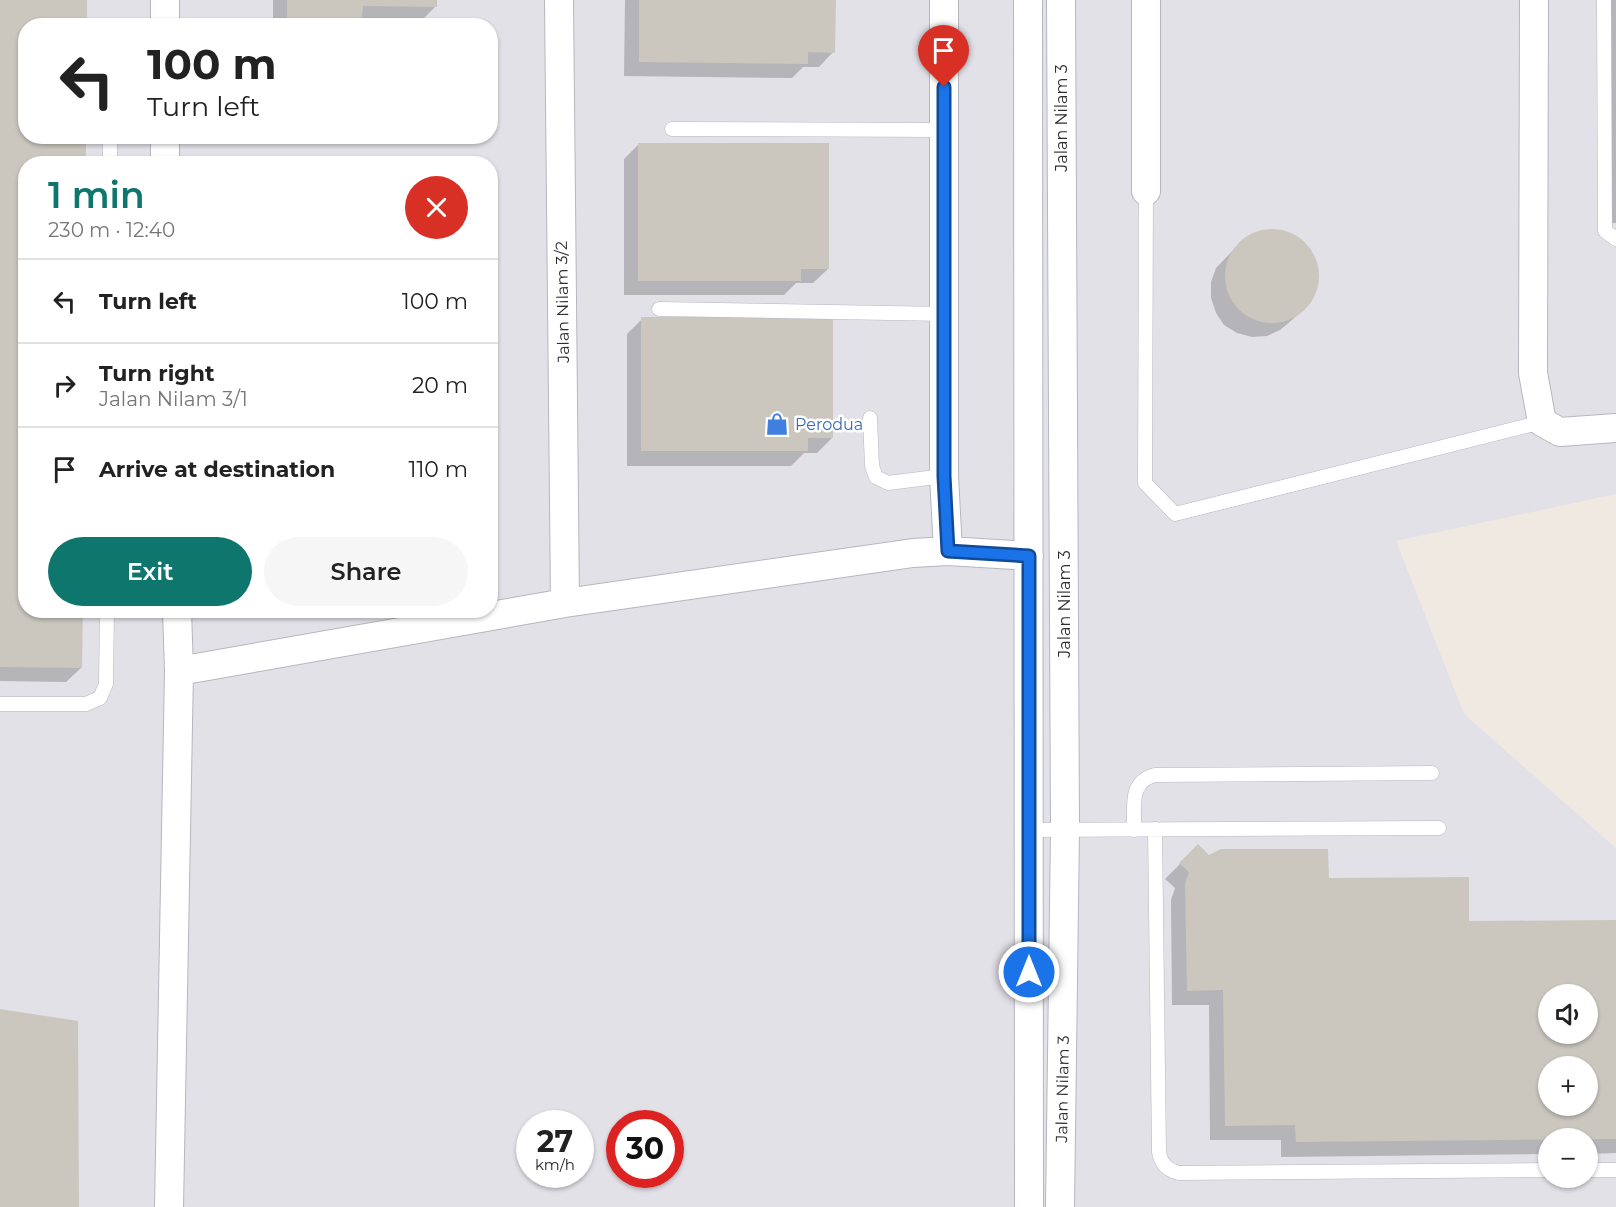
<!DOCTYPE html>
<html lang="en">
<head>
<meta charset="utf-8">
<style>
  :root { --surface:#fff; --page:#f6f6f6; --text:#222; --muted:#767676; --line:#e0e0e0; --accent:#0f766e }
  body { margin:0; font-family:Montserrat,sans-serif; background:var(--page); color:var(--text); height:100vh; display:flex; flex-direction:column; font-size:22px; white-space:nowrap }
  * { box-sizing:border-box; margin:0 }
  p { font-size:20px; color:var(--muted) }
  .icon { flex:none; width:33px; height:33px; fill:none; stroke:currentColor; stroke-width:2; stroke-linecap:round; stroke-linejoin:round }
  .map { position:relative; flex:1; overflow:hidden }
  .details { position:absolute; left:18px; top:156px; width:480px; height:462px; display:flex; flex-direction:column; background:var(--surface); border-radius:24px; box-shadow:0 2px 4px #0004 }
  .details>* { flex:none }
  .guide { position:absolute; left:18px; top:18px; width:480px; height:126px; border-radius:24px; box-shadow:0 2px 4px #0004; background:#fff; color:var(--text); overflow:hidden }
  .controls { position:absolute; left:1538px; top:984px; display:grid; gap:12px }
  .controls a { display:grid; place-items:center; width:60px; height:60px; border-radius:50%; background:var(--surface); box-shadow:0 2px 4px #0004; font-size:30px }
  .speed { position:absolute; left:516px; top:1110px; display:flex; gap:12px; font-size:30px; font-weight:700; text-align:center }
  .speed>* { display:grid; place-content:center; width:78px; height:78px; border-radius:50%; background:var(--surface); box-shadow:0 2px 4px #0004; line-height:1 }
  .speed small { font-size:15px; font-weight:400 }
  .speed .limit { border:9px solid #d22; background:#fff; color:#111 }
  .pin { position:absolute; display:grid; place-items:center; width:51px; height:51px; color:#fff; margin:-62px -26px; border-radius:50% 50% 50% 0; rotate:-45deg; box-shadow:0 0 6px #0007 }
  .pin .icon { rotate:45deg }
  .me { position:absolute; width:66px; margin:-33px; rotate:0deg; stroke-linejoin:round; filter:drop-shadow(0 0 4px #0008) }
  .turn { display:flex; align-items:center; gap:21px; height:126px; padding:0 30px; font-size:27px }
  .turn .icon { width:78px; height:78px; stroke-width:2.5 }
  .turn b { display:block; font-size:42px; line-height:51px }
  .round { display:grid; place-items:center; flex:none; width:63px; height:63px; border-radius:32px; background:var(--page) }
  .head { display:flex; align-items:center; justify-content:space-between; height:102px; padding:0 30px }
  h1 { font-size:36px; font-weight:600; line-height:45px; color:var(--accent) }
  .action { display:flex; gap:12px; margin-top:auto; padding:12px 30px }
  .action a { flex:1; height:69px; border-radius:36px; background:var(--accent); color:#fff; font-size:24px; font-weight:600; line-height:69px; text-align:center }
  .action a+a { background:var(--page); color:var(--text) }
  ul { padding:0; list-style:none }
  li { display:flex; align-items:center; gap:18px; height:84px; padding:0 30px; border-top:2px solid var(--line) }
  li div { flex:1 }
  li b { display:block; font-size:22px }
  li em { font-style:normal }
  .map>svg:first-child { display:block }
  .industrial { fill:#e3e1e8; fill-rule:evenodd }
  .shadow { fill:#0003; fill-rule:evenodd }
  .building { fill:#cbc7bf; fill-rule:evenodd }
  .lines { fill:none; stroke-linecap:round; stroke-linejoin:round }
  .service-casing { stroke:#b4b7c1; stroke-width:15 }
  .minor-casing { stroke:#b4b7c1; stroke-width:30 }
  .service { stroke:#fff; stroke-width:14 }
  .minor { stroke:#fff; stroke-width:28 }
  .route-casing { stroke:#114b97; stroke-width:15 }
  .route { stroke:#1a73e8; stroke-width:10 }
  .labels { text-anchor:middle; stroke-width:5; stroke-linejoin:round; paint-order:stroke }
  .street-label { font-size:16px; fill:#2e2e2e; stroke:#fff }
  .shop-label { font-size:16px; fill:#366cbe; stroke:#fff; text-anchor:start }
</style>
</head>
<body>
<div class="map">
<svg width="1616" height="1207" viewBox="0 0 1616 1207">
  <rect width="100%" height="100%" fill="#efe9e1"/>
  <!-- industrial -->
  <path class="industrial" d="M0 0H1616V494L1396 541 1464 714 1616 848V1207H0ZM26 26H490V136H26ZM26 164H490V610H26ZM1548 994H1587V1034H1548ZM1548 1066H1587V1106H1548ZM530 1124H580V1174H530ZM620 1124H670V1174H620ZM1548 1138H1587V1178H1548Z"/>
  <!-- shadow -->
  <path class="shadow" d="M0 0H86L26 26V610L81 668 66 682 0 681Z
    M273 0H435V7L420 22 360 21 358 26H273Z
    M625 0H834L833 52 819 67H803L792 78 624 76Z
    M1611 0H1616V223H1610Z
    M639 144 828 269 813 283H796L784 295H624V159Z
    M1270 230 1285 232 1298 238 1309 249 1316 262 1318 277 1315 292 1308 305 1292 320 1280 330 1267 336 1252 337 1237 333 1224 325 1216 313 1211 298V282L1216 268 1242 241 1255 233Z
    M642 319 832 438 817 453H804L791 466H627V334Z
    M1198 846 1208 856 1327 880 1468 923 1616 921V1153L1587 1154V1138H1548V1154L1281 1157V1140H1210L1209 1005H1172L1171 900 1175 888 1165 879ZM1548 994H1587V1034H1548ZM1548 1066H1587V1106H1548Z"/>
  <!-- building -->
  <path class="building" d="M0 0H87V26H26V136H86V164H26V610H83L82 668 0 667Z
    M287 0H437V7L363 6 361 24H287Z
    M639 0H836L835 53 808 52V64L639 62Z
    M638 143H829V269H801V281H638Z
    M1225 276a47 47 0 1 1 94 0a47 47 0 1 1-94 0Z
    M641 317H833V438H808V451H641Z
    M1198 844 1209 855 1221 849H1328L1329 878 1469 877V921L1616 920V1139L1296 1142 1295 1125 1225 1126 1223 990 1187 991 1185 884 1189 872 1179 863ZM1548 994H1587V1034H1548ZM1548 1066H1587V1106H1548Z
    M0 1009 78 1021 79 1207H0Z"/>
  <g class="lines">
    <!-- service casing -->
    <g class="service-casing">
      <path id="service" d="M1604 0 1605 231 1616 239
        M672 129 944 130
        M110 164V136
        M1146 191 1145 483 1175 514 1542 422
        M659 309 945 314
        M870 418 872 466 876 477 888 483 944 476
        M0 704H86L100 698 106 684 107 610
        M1155 829 1159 1152C1161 1164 1167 1170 1179 1173L1548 1170
        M1030 830 1439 828
        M1134 830C1135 807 1128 782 1155 775L1432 773
        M1587 1170H1616"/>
    </g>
    <!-- minor casing -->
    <g class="minor-casing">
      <path id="minor" d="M165 0V26
        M559 0 565 603
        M944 0V476L948 551
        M1028 0 1029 1207
        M1146 0V191
        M1534 0 1533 373 1542 422 1560 432 1616 428
        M165 136V164
        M179 671 565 603 913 553 948 551 1029 556
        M169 1207 179 671 177 610
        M1060 1207 1065 830 1061 0"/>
    </g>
    <!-- service -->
    <use href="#service" class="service"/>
    <!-- minor -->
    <use href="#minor" class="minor"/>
  </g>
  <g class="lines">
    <!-- route casing -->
    <g class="route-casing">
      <path id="route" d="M944 87V476L948 551 1029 556V972"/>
    </g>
    <!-- route -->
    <use href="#route" class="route"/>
  </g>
  <!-- icons -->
  <defs>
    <g id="shop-bare" transform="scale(1.8)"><path d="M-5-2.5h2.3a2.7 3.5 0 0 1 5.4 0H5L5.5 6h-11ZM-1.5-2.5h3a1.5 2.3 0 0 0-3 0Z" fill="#3f7fe0" stroke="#fff" stroke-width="2.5" paint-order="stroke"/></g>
  </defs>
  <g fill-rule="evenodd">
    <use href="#shop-bare" x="777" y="424"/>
  </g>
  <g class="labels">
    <!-- street labels -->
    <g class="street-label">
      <text transform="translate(1061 118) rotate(-90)" y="6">Jalan Nilam 3</text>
      <text transform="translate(562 302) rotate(-91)" y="6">Jalan Nilam 3/2</text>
      <text transform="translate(1064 604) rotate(-90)" y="6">Jalan Nilam 3</text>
      <text transform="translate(1062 1089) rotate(-89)" y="6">Jalan Nilam 3</text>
    </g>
    <!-- shop labels -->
    <g class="shop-label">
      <text x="795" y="430">Perodua</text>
    </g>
  </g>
</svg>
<div class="controls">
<a><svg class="icon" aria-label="sound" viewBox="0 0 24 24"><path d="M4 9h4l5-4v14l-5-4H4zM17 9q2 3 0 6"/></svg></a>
<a>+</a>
<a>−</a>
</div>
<div class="speed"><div>27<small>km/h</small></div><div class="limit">30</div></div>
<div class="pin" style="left:944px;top:87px;background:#d93025"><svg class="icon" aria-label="arrive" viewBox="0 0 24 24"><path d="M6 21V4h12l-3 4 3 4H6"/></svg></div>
<svg class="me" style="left:1029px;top:972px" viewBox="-20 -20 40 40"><circle r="17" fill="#1a73e8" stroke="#fff" stroke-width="3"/><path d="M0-11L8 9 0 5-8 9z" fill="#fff"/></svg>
<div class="guide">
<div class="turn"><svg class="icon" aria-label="left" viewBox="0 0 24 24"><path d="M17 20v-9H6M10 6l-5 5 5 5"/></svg><div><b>100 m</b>Turn left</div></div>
</div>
<section class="details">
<div class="head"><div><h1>1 min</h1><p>230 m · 12:40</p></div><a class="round" style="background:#d93025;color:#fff"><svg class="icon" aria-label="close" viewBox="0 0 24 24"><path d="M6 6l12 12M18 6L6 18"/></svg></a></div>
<ul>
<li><svg class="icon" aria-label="left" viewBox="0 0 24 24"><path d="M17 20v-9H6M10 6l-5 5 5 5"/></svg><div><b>Turn left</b></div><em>100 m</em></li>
<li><svg class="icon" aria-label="right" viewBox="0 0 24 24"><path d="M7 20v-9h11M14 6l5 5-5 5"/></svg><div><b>Turn right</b><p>Jalan Nilam 3/1</p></div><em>20 m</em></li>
<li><svg class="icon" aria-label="arrive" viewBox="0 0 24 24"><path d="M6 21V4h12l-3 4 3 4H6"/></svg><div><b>Arrive at destination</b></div><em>110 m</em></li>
</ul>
<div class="action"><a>Exit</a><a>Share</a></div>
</section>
</div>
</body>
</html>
